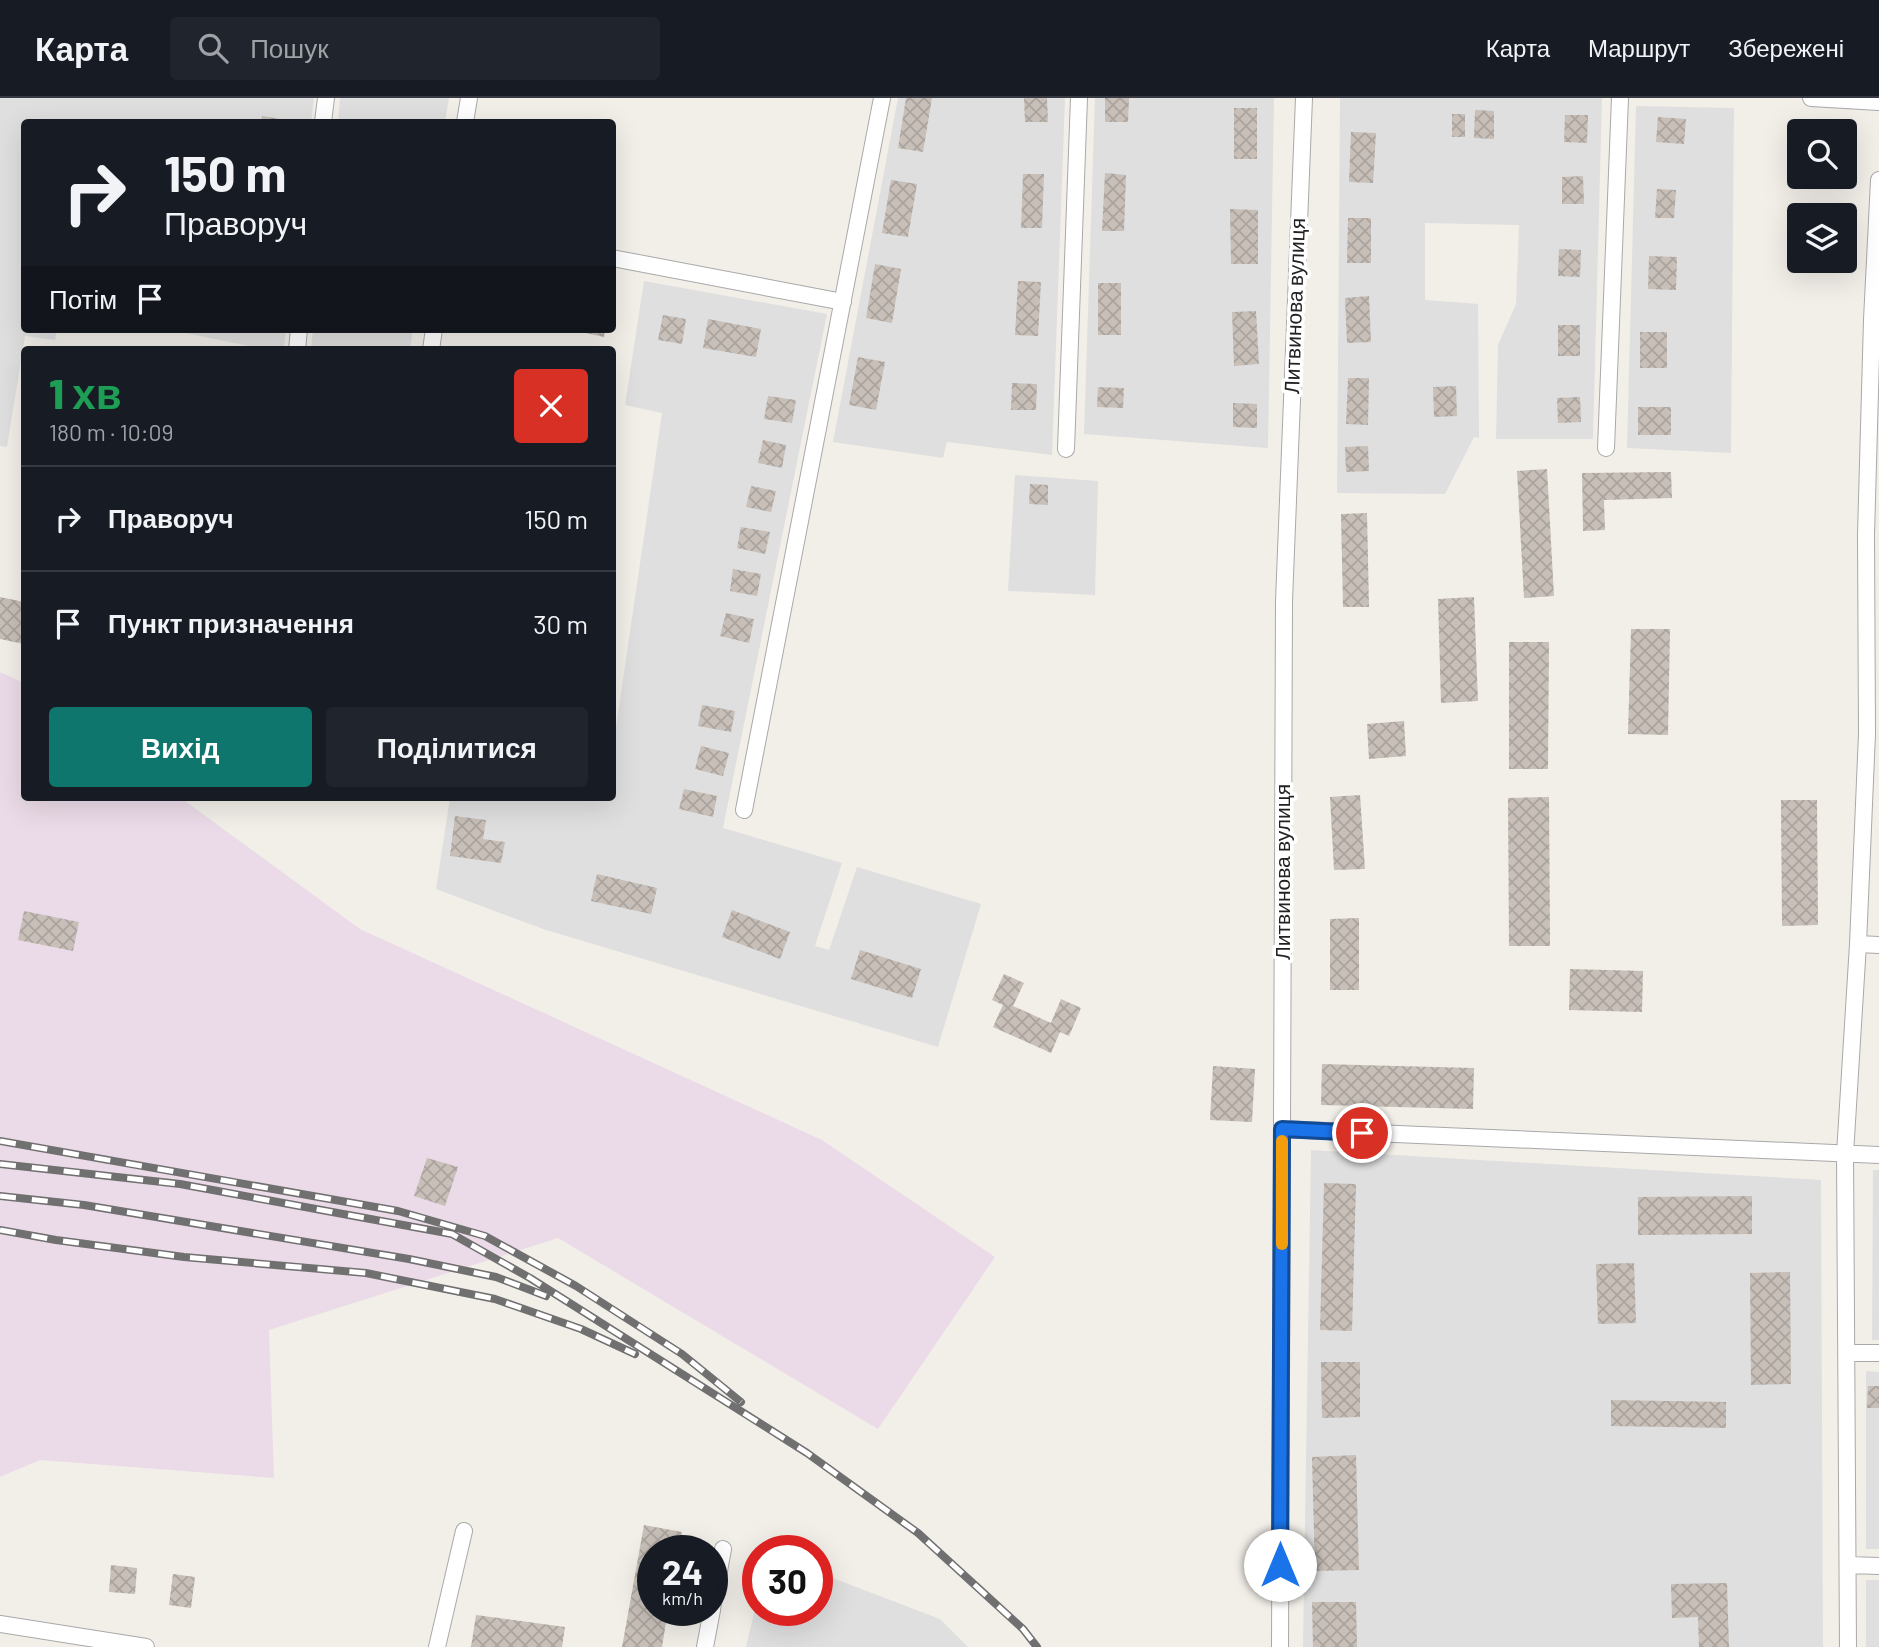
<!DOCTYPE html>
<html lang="uk">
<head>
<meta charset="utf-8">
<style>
  :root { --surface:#171b24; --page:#20242c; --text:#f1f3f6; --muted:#9ea1a6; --line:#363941; --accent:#0f766e }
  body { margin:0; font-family:Barlow,sans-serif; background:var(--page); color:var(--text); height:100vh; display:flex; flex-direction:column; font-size:26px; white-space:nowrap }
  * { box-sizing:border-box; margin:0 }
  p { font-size:23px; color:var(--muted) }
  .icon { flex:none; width:38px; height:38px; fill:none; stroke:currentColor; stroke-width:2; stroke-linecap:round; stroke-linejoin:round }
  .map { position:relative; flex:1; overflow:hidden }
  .sheet { position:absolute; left:21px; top:248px; width:595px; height:455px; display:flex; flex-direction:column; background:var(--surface); border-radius:7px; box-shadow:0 7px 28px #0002 }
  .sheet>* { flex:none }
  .top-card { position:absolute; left:21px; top:21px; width:595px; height:214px; border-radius:7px; box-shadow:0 7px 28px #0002; background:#171b24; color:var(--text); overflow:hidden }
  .tools { position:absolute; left:1787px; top:21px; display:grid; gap:14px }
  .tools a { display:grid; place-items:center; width:70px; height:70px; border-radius:7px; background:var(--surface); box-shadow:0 7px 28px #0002; font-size:35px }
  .speed { position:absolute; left:637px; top:1437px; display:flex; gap:14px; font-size:35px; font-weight:700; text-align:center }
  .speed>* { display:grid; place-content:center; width:91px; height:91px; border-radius:50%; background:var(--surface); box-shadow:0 7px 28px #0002; line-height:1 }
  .speed small { font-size:18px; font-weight:400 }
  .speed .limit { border:10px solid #d22; background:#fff; color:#111 }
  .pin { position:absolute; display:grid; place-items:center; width:60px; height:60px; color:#fff; margin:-30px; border:4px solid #fff; border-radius:50%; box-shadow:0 2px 7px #0007 }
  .me { position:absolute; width:77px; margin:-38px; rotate:0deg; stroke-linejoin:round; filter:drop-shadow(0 0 5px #0008) }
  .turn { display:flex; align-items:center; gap:24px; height:147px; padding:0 28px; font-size:32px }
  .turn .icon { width:91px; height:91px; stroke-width:2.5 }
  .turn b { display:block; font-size:49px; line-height:60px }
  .then { display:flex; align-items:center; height:66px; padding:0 28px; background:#0003; gap:14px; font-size:26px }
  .round { display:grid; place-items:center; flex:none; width:74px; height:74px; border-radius:7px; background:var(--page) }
  .summary { display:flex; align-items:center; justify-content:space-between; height:119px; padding:0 28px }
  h1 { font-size:42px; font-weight:800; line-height:52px; color:#1e9e55 }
  .cta { display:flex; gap:14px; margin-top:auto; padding:14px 28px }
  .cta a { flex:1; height:80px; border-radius:7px; background:var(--accent); color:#fff; font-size:28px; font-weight:800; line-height:80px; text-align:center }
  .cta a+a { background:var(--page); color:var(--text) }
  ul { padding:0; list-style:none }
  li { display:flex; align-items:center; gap:21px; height:105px; padding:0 28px; border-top:2px solid var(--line) }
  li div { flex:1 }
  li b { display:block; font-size:26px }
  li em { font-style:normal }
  header { display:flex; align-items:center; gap:42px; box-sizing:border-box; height:98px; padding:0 35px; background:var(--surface); border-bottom:2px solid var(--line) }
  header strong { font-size:33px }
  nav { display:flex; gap:38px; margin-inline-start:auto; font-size:24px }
  .search { width:490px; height:63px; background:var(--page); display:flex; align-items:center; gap:18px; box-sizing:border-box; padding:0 24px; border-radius:7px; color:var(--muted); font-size:26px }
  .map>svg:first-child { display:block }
  .residential { fill:#e0dfdf }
  .industrial { fill:#ebdbe8 }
  .building { fill:url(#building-cross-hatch) }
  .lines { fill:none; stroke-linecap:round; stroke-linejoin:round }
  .minor-casing { stroke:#a9a9a9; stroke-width:18 }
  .minor { stroke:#fff; stroke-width:16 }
  .rail-casing { stroke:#707070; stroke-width:8 }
  .rail { stroke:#fff; stroke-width:5; stroke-dasharray:16; stroke-linecap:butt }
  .route-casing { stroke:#114b97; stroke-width:18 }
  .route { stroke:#1a73e8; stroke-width:12 }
  .slow { stroke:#f59e0b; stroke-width:12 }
  .labels { text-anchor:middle; stroke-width:7; stroke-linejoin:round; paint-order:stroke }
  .street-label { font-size:21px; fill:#222; stroke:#fff }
</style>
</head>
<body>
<header>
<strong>Карта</strong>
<div class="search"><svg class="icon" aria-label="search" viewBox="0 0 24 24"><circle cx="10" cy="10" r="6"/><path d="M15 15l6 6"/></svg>Пошук</div>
<nav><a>Карта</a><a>Маршрут</a><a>Збережені</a></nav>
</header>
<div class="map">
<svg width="1879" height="1549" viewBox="0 0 1879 1549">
  <defs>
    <pattern id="building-cross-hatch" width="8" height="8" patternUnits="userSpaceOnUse" patternTransform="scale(1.75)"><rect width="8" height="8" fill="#c7bfb8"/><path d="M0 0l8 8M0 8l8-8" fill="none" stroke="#aba49e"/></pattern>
  </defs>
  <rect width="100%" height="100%" fill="#f2efe9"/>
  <!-- residential -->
  <path class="residential" d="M0 0H314L311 24H24V231H57L55 242 25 238 7 349 0 348Z
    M340 0H449L445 24H338Z
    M898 0H1065L1052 357 947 344 943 360 833 344Z
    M1095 0H1274L1268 350 1084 336Z
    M1340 0H1602L1593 341H1496L1498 247 1516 206 1519 127 1425 125V202L1478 206 1479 340 1474 339 1445 396 1337 395Z
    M1636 8 1734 10 1731 355 1627 350Z
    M644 183 827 216 723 730 842 765 815 848 829 852 857 769 981 806 938 949 543 831 436 791 450 700H612L613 650 662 315 625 307Z
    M166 231H286L284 252H268Z
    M313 231H413L410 252H311Z
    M1015 377 1098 383 1095 497 1008 493Z
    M1311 1052 1821 1082 1823 1549H1303Z
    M1873 1072H1879V1242H1872Z
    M1866 1273 1879 1274V1451H1866Z
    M817 1474 940 1521 968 1549H746L758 1498V1512H817Z
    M1866 1482H1879V1549H1866Z"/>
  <!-- industrial -->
  <path class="industrial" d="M0 574 24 585V700H181L360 831 822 1042 995 1159 878 1331 558 1140 269 1232 274 1380 40 1362 0 1379Z"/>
  <!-- building -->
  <path class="building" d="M906 0H932L923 54 898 50Z
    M1024 0H1047L1048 24H1025Z
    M1105 0H1129L1128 24H1105Z
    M1234 10H1257V61H1234Z
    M1475 12 1494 13V41L1474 40Z
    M1452 16H1465V39H1452Z
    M1565 17H1588L1587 45 1564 44Z
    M262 18 293 23V24H261Z
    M1658 19 1686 21 1684 46 1656 44Z
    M1351 34 1376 35 1373 85 1349 84Z
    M1105 75 1126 77 1124 133H1102Z
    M1023 76H1044L1042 130H1021Z
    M1583 78 1584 106H1562V79Z
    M891 82 917 86 908 139 882 135Z
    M1657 91 1676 92 1674 120H1655Z
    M1230 111 1258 112V166H1231Z
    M1348 120H1371V165H1347Z
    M1559 151 1581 152 1580 179 1558 178Z
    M1649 158 1677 159 1676 192 1648 191Z
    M875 166 901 171 892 225 866 220Z
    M1018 183 1041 184 1038 238 1015 237Z
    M1098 185H1121V237H1098Z
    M1369 198 1371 244 1347 245 1345 200Z
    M1256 213 1259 266 1234 268 1232 214Z
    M663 217 686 221 682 246 658 242Z
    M708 221 761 231 756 259 703 250Z
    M1558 227H1580V258H1558Z
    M567 231H605L604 239Z
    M1640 234H1667V270H1640Z
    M858 259 885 264 876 312 849 307Z
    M1348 280H1369L1368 327 1346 326Z
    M1012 285 1037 286 1036 312H1011Z
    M1456 288 1457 318 1434 319 1433 289Z
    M1098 289 1124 290 1123 310 1097 309Z
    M768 298 796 302 792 325 764 321Z
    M1580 299 1581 324 1558 325 1557 300Z
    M1233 305 1257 306V330L1233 329Z
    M1638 309H1671V337H1638Z
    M763 342 786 347 782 370 758 365Z
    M1368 348 1369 373 1346 374 1345 349Z
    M1547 371 1554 498 1524 500 1517 373Z
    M1671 374 1672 400 1604 402 1605 432 1583 433 1582 375Z
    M1030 386 1048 387V407L1029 406Z
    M751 388 776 393 771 414 746 409Z
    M1367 415 1369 509H1343L1341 416Z
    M741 429 770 434 765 456 737 450Z
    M733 471 761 476 757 498 730 493Z
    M0 499 24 504V546L0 541Z
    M1474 499 1478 603 1441 605 1438 501Z
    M726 515 754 521 749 545 720 538Z
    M1631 531H1670L1668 637 1628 636Z
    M1509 544H1549L1548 671H1509Z
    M702 607 735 613 731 634 698 628Z
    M1404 623 1406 658 1369 661 1367 626Z
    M701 648 729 655 723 678 695 671Z
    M684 691 717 698 713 719 679 711Z
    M1360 697 1365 771 1334 772 1330 699Z
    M1549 699 1550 848H1509L1508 700Z
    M1781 702H1817L1818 827 1782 828Z
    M455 718 486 722 483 741 505 744 501 765 450 758Z
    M597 776 657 790 651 816 591 803Z
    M732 812 790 834 780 861 722 839Z
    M24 813 79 824 73 853 18 842Z
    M1359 820V892H1330V821Z
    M860 852 921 871 912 900 851 881Z
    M1570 871 1643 873 1642 914 1569 912Z
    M1004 876 1024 885 1013 908 1051 925 1061 901 1081 910 1069 938 1060 934 1051 955 993 929 1003 907 992 902Z
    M1322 966 1474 970 1473 1011 1321 1007Z
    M1213 968 1255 971 1252 1024 1210 1022Z
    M427 1060 458 1069 445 1108 414 1098Z
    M1324 1085 1356 1086 1352 1233 1320 1232Z
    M1752 1098V1136L1638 1137V1099Z
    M1634 1165 1636 1225 1598 1226 1596 1166Z
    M1790 1174 1791 1286 1751 1287 1750 1175Z
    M1321 1264H1360V1319L1322 1320Z
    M1868 1288H1879V1310H1867Z
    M1611 1302 1726 1304V1330L1611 1328Z
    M1356 1357 1359 1472 1315 1473 1312 1359Z
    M644 1427 682 1434 679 1452H653V1512H668L662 1549H622Z
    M111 1467 137 1470 135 1496 109 1494Z
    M173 1476 195 1479 191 1510 169 1507Z
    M1727 1485 1729 1549H1699L1698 1519 1672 1520 1671 1486Z
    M1312 1504H1356L1357 1549H1313Z
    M476 1517 565 1529 562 1549H471Z"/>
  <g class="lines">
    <!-- minor casing -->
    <g class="minor-casing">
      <path id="minor" d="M1811 0 1879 4
        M323 24 326 0
        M465 24 469 0
        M612 160 843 204
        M297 252 299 231
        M431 252 434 231
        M1606 350 1620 0
        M1066 351 1079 0
        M744 712 882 0
        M1858 846 1879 847
        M1282 1031 1879 1057
        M1846 1255H1879
        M1848 1467 1879 1468
        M712 1511 723 1451
        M0 1526 146 1549
        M437 1549 464 1433
        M705 1549 712 1512
        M1280 1549 1284 503 1304 0
        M1848 1549 1845 1056 1858 846 1867 636 1866 437 1872 222 1879 82"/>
    </g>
    <!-- minor -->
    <use href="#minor" class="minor"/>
    <!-- rail casing -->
    <g class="rail-casing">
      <path id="rail" d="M0 1043 398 1113 485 1138 576 1188 682 1256 741 1304
        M0 1066 180 1086 452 1136 530 1180 807 1355 918 1435 1023 1531 1037 1549
        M0 1098 84 1107 409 1161 496 1179 546 1198
        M0 1132 56 1142 184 1159 366 1175 495 1201 581 1231 635 1256"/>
    </g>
    <!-- rail -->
    <use href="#rail" class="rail"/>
  </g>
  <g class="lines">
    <!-- route casing -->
    <g class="route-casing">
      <path id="route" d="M1280 1467 1282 1031 1362 1035"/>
    </g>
    <!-- route -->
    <use href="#route" class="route"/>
    <!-- slow -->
    <path class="slow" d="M1282 1146V1043"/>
  </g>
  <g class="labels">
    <!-- street labels -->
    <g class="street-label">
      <text transform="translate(1295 208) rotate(-88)" y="7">Литвинова вулиця</text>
      <text transform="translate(1283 774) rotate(-90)" y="7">Литвинова вулиця</text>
    </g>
  </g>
</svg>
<div class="tools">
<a><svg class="icon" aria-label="search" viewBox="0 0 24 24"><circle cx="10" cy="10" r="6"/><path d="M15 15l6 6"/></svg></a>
<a><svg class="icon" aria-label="layers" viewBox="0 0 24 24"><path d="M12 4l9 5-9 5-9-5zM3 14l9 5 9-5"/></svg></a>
</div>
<div class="speed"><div>24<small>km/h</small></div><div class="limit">30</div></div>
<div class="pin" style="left:1362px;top:1035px;background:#d93025"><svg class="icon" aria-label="arrive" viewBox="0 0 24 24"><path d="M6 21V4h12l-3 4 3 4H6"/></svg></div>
<svg class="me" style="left:1280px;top:1467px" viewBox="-20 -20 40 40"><circle r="19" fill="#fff"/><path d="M0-13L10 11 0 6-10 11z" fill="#1a73e8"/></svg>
<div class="top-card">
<div class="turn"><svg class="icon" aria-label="right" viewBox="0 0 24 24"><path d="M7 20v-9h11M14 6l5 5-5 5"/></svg><div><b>150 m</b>Праворуч</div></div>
<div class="then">Потім<svg class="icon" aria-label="arrive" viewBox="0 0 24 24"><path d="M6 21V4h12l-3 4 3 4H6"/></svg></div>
</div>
<section class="sheet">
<div class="summary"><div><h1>1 хв</h1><p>180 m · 10:09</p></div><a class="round" style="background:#d93025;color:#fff"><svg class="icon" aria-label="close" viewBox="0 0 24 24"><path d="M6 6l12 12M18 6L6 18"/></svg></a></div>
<ul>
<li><svg class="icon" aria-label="right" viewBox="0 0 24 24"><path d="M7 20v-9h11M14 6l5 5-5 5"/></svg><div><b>Праворуч</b></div><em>150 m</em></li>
<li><svg class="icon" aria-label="arrive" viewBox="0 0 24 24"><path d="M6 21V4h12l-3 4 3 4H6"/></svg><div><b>Пункт призначення</b></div><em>30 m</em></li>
</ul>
<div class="cta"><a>Вихід</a><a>Поділитися</a></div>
</section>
</div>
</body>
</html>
